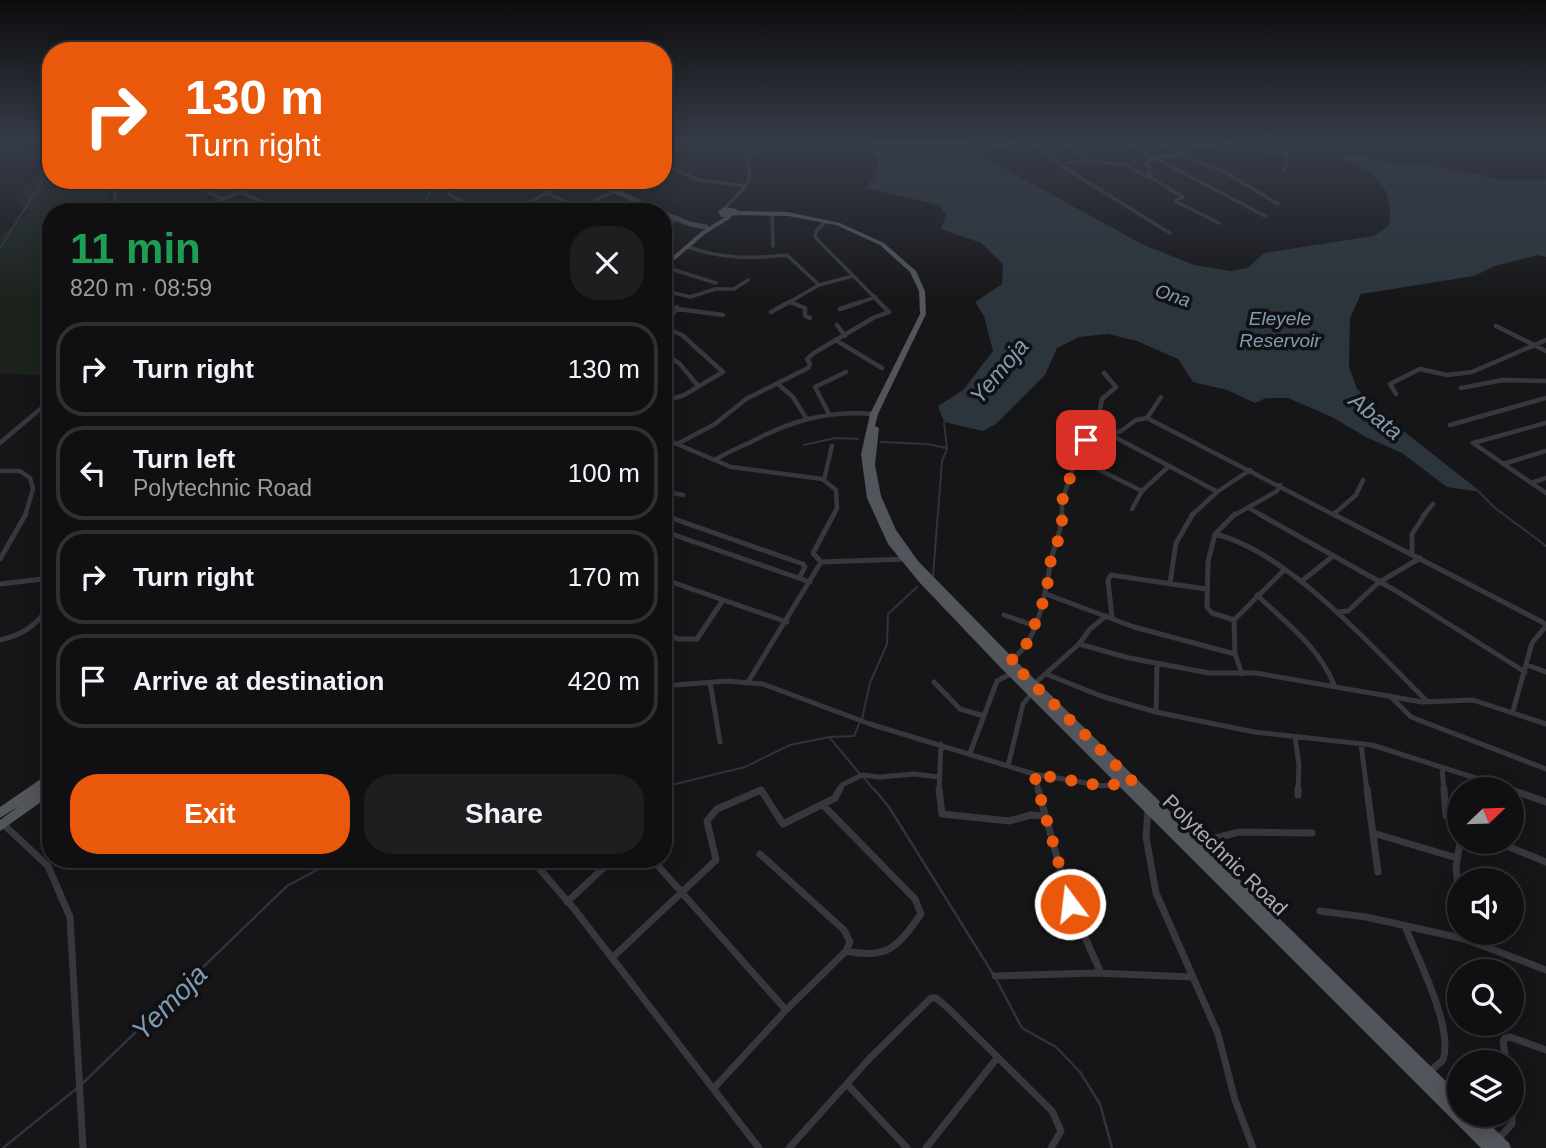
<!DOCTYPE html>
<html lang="en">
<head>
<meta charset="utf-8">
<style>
  :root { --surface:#101012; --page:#1e1e20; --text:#f1f3f6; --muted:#9c9d9f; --line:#303032; --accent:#ea580c }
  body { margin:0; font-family:Helvetica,sans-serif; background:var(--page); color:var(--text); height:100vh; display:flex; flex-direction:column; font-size:26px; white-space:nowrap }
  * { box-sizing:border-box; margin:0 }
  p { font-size:23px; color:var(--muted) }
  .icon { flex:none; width:38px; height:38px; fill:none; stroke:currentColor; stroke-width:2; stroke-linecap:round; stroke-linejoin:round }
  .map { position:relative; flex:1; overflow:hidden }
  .drawer { position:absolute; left:42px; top:203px; width:630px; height:665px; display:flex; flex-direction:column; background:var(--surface); border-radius:28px; box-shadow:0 4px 18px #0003,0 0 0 2px var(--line) }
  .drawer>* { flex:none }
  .top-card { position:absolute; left:42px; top:42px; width:630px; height:147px; border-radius:28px; box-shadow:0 4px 18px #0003,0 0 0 2px var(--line); background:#ea580c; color:#fff; overflow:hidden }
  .needle { width:46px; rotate:67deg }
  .controls { position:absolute; left:1447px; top:777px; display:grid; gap:14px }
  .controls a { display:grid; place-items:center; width:77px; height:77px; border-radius:50%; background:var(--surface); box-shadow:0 4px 18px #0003,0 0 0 2px var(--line); font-size:35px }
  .pin { position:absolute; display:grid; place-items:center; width:60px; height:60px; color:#fff; margin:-30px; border-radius:14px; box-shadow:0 4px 10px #0006 }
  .me { position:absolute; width:77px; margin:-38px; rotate:345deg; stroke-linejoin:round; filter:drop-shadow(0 0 5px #0008) }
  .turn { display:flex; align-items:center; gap:24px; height:147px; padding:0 28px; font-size:32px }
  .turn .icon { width:91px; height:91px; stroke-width:2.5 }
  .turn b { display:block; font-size:49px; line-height:60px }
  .round { display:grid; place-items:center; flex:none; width:74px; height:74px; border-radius:28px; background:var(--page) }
  .summary { display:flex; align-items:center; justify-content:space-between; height:119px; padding:0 28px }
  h1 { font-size:42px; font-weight:700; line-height:52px; color:#1e9e55 }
  .button { display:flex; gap:14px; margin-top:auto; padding:14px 28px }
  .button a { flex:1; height:80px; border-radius:28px; background:var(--accent); color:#fff; font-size:28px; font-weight:700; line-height:80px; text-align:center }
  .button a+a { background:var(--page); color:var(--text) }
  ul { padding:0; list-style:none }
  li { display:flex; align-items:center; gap:21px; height:94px; margin:0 14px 10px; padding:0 14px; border:4px solid var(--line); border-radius:28px }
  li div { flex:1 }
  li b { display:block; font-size:26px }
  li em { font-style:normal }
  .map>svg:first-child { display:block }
  .green { fill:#1c231d }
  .water { fill:#2c353c }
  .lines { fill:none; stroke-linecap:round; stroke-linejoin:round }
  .stream-far1 { stroke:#2c353c; stroke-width:2 }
  .stream { stroke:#2c353c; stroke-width:2.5 }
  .minor-far3 { stroke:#37383d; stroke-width:3.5 }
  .minor-far2 { stroke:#37383d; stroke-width:4.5 }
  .minor-far1 { stroke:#37383d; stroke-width:5 }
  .minor { stroke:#37383d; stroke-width:7 }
  .secondary { stroke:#45474d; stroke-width:5 }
  .primary { fill:#53555c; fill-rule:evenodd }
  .route { stroke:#ea580c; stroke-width:12; stroke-dasharray:0 21.6 }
  .labels { text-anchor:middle; stroke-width:7; stroke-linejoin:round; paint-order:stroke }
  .far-water-label { font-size:19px; font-style:italic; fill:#7f9bb3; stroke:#111113 }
  .street-label { font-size:21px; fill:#a8adb8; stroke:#111113 }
  .water-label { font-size:23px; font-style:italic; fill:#7f9bb3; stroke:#111113 }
  .near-water-label { font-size:28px; font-style:italic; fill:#7f9bb3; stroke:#111113 }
</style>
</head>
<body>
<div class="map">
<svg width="1546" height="1148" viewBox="0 0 1546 1148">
  <rect width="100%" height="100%" fill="#161618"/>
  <!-- green -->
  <path class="green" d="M51 152V180H109L108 205 112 212H51V376L0 373V236L30 212 15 197 36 179 44 159Z"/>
  <!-- water -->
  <path class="water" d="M863 140H969L973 147 992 162 1142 244 1194 265 1231 271 1248 268 1264 253 1374 236 1389 226C1395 188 1375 169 1340 158L1342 155H1359L1385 162 1426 164 1508 181 1546 179V257L1538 255 1495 266 1474 276 1361 294 1350 318 1349 367 1357 389 1388 419 1481 492 1447 487 1402 453 1366 437 1332 417 1288 398H1266L1255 403 1227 390 1193 382 1178 359 1137 341 1108 334 1079 337 1057 348 1045 375 996 424 983 431 944 422 938 406 963 390 993 351 984 316 975 302 1002 284 1003 264 981 243 941 229 946 215 939 205 866 188 875 176 879 161Z"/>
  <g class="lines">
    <!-- stream-far1 -->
    <path class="stream-far1" d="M428 212 423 205 436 180
      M0 248 43 180 44 156 51 149
      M881 442 927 444 946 448
      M804 445 835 438 858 439
      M1479 492 1495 508 1546 546
      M933 576 942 461 947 449 944 423
      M862 719 870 683 887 644 888 614 917 587
      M829 737 860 774
      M864 778 875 791
      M663 787 745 767 790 745 829 737 854 736 859 724"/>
    <!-- stream -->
    <path class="stream" d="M874 789 889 807 993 974
      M996 979 1022 1028 1056 1047 1080 1072 1100 1104 1112 1148
      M83 1083 287 886 337 859
      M3 1148 76 1089"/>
    <!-- minor-far3 -->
    <path class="minor-far3" d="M1061 140 1087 160 1062 164
      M1121 140 1147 154 1150 159 1180 154 1175 149 1150 140
      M1121 140H1148
      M1305 140H1364
      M1031 141 1068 170 1170 233
      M1229 143 1239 149 1288 153
      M1252 143 1289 147
      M991 146 1036 140
      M1175 149 1228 143
      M1180 154 1225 172 1278 204
      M1155 158 1265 216
      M1150 159 1145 165 1150 167 1148 172 1153 179 1183 197 1175 201 1219 223
      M1087 160 1125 165 1150 178
      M663 164 699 180 745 186
      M1284 171 1292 140
      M115 180V206L119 212
      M460 180 449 194 479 212
      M206 191 222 199
      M240 192 264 203V206L255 212
      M545 193 580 207 615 191
      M725 209C736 191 759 187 746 158L757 153
      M193 212 263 182
      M461 212 473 207
      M509 212 555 189
      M617 212 634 200
      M772 213 773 246
      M826 221 816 231 815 237 881 304
      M663 229 676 219
      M688 247C722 259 751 259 787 255L819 285
      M665 267 716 283
      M663 290 690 297 715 289H734L748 280
      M790 302 795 304
      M786 304 819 285 853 276
      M855 304 876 297"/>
    <!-- minor-far2 -->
    <path class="minor-far2" d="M790 302 805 308V316L810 318
      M663 307 723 315
      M840 309 861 302
      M771 312 789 302
      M837 325 845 336
      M1496 326 1546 351
      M663 327 682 335 723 372
      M664 328 677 307
      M837 341 882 368
      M663 353 679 363 698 386
      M1104 373 1116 387 1102 399 1098 419 1111 433
      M663 374 665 353
      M778 384 793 397 806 418
      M1461 388 1503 380 1546 381
      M1396 394 1390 384 1420 369 1447 375 1472 372 1546 340
      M663 402 684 395 723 372
      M829 414 815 387 846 372
      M1147 418 1161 397
      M1546 423 1473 443 1546 493
      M1450 425 1546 398
      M1109 434 1216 491
      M663 438 731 467 822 479 836 490 837 508 833 516
      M0 443 51 400
      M679 443 715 424 746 399 808 368 810 364 807 359 814 353 873 318 889 312 879 302
      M1077 459 1142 491
      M715 460C726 453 737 448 749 443 790 421 827 410 874 414
      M1503 464 1546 451
      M0 471H20L30 478 33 489 25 516
      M824 480 832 446
      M1531 483 1546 478
      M663 491 683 495
      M1249 508 1263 516
      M1132 509 1142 491 1168 467
      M1335 513 1356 495 1363 480
      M1062 516V501L1082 443 1121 431 1136 420 1147 418 1336 516
      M1191 516 1217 492 1250 470
      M1233 516 1277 491 1280 485
      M1423 516 1433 504"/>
    <!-- minor-far1 -->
    <path class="minor-far1" d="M1259 514 1398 592 1525 672
      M1333 514 1546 624
      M663 515 803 564 805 567 799 578
      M663 531 810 582
      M1215 534C1289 552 1373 648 1427 701
      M1412 553V534L1425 514
      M0 559 26 514
      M821 562 906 559
      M663 579 787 622
      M1302 581 1333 556
      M1170 583 1176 543 1193 514
      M0 584 43 579 47 581 51 600
      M1046 594 1134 627 1235 654
      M1257 595C1285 622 1320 648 1334 685
      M1338 612 1348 611 1378 583 1420 558
      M1004 615 1035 626
      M1112 618 1108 580 1111 575 1206 589
      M1234 620 1212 613 1207 607 1208 562 1215 534 1235 514
      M663 634 679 639H697L723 600
      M0 640C23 635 42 622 51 600
      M1079 644 1090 629 1106 616
      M1010 661C1040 640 1044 595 1051 562 1054 544 1062 532 1062 514
      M1527 665 1546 672
      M1046 674 1101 696 1156 712 1254 732 1372 745 1510 789
      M1242 674 1235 654 1234 620 1284 570
      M710 682 720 742
      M748 682 821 562 813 553 834 514
      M934 682 960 709 984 716
      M1034 684 1079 644 1129 658 1209 673H1256L1422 702 1473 700 1546 724
      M663 686 727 681 763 684 870 724 1034 774 1103 786 1123 783
      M1390 696 1411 717 1546 769
      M1513 711 1532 643 1546 626
      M1156 712 1157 663
      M1295 737 1299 765 1298 791
      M1361 744 1367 791
      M970 753 997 681 1012 673
      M1008 766 1023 704 1032 693
      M1442 767 1444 791
      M1034 774 1039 791
      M1512 790 1515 791
      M759 791H762
      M839 791 842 785 862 775 880 777 914 774 939 777
      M939 791 941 744"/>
    <!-- minor -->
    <path class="minor" d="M939 789 942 814 1009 821 1031 815 1044 816
      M1038 789 1070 904 1101 973
      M1367 789 1378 872
      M1444 789 1446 816 1460 829
      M1512 790 1546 802
      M1298 795V789
      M823 805 915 899 921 914C898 946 888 960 846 951
      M1148 810 1146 837 1156 893 1218 1034 1235 1100 1253 1148
      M3 824 48 866 70 917 83 1148
      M1373 833 1457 858
      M1460 842 1456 867 1460 904
      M1497 842 1546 862
      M1196 843 1239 832 1312 833
      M531 859 575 910 759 1148
      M652 859 786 1010
      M567 902 613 859
      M1320 911 1366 917 1465 939 1546 970
      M1405 926C1417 958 1454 1027 1443 1060L1428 1073
      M612 958 716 860 707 821 717 809 761 790 783 824 835 798 840 789
      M995 976 1096 973 1191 977
      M1506 1062 1503 1041 1505 1038 1510 1037 1546 1050
      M847 1084 907 1148
      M714 1088 786 1010 846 951 850 942 844 930 760 854
      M1498 1139 1512 1124V1109
      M789 1148 870 1058 931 998H936L948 1008 1052 1111 1061 1131 1051 1148
      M926 1148 997 1058"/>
    <!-- secondary -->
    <path class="secondary" d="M592 180 660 212
      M663 213 690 224 706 227"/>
    <!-- primary -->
    <path class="primary" d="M725 207 736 209 738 211 788 212 840 223 884 243 916 271 925 291 926 314 878 414 875 426 879 428 875 465 881 496 896 530 918 561 1013 658 1460 1095V1115H1480L1509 1143 1511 1148H1481L1000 667 920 583 888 544 867 498 861 454 870 414 920 314 919 291 910 272 880 245 836 225 788 216 737 215 731 216V218L705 234 663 270V265L701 232 725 217H721L718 211Z
      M51 772V783L48 785 51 784V795L0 831V820L19 806 0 818V807Z"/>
  </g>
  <!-- sky -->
  <linearGradient id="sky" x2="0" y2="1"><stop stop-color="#0c0c0d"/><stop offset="0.47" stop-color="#363c48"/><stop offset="1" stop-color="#363c48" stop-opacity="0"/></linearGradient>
  <rect width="1546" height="301" fill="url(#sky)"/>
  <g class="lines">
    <!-- route -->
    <path class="route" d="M1070 904 1034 774 1103 786 1133 782 1010 661 1020 654 1029 640 1046 594 1051 559 1062 530V501L1082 443 1086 440"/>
  </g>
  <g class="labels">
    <!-- far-water labels -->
    <g class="far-water-label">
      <text transform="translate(1173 295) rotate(18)" y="7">Ona</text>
      <text x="1280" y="325">Eleyele<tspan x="1280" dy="22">Reservoir</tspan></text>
    </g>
    <!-- street labels -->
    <g class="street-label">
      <text transform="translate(1225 855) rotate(44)" y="7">Polytechnic Road</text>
    </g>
    <!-- water labels -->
    <g class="water-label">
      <text transform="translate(999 371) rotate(-50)" y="8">Yemoja</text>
      <text transform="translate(1376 416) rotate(39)" y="8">Abata</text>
    </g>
    <!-- near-water labels -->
    <g class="near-water-label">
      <text transform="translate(169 1002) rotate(-45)" y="10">Yemoja</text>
    </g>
  </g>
</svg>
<div class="controls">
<a><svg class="needle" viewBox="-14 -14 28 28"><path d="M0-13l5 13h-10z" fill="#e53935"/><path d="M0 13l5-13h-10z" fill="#9c9d9f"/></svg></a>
<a><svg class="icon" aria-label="sound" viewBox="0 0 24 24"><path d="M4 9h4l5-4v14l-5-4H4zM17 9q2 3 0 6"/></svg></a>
<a><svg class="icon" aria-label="search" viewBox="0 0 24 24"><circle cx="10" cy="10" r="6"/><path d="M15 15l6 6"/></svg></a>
<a><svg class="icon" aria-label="layers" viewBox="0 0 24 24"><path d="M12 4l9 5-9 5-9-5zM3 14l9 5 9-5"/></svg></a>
</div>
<div class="pin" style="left:1086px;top:440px;background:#d93025"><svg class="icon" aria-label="arrive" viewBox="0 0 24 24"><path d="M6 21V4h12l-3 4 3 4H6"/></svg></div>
<svg class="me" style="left:1070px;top:904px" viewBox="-20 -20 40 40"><circle r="17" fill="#ea580c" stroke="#fff" stroke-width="3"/><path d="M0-11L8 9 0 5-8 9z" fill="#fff"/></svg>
<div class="top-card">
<div class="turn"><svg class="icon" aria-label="right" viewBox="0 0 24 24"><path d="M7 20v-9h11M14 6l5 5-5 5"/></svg><div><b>130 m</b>Turn right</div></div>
</div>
<section class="drawer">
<div class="summary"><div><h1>11 min</h1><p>820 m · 08:59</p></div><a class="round"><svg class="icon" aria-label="close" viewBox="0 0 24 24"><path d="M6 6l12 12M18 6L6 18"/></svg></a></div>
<ul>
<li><svg class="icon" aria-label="right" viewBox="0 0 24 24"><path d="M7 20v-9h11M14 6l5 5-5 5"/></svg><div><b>Turn right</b></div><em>130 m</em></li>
<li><svg class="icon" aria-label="left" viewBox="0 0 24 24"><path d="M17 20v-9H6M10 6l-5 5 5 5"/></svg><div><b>Turn left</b><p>Polytechnic Road</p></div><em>100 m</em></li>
<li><svg class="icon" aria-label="right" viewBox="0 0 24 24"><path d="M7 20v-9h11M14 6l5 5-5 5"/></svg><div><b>Turn right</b></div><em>170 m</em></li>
<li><svg class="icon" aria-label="arrive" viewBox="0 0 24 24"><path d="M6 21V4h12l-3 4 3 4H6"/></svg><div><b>Arrive at destination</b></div><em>420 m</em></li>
</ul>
<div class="button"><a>Exit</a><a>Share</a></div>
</section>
</div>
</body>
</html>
